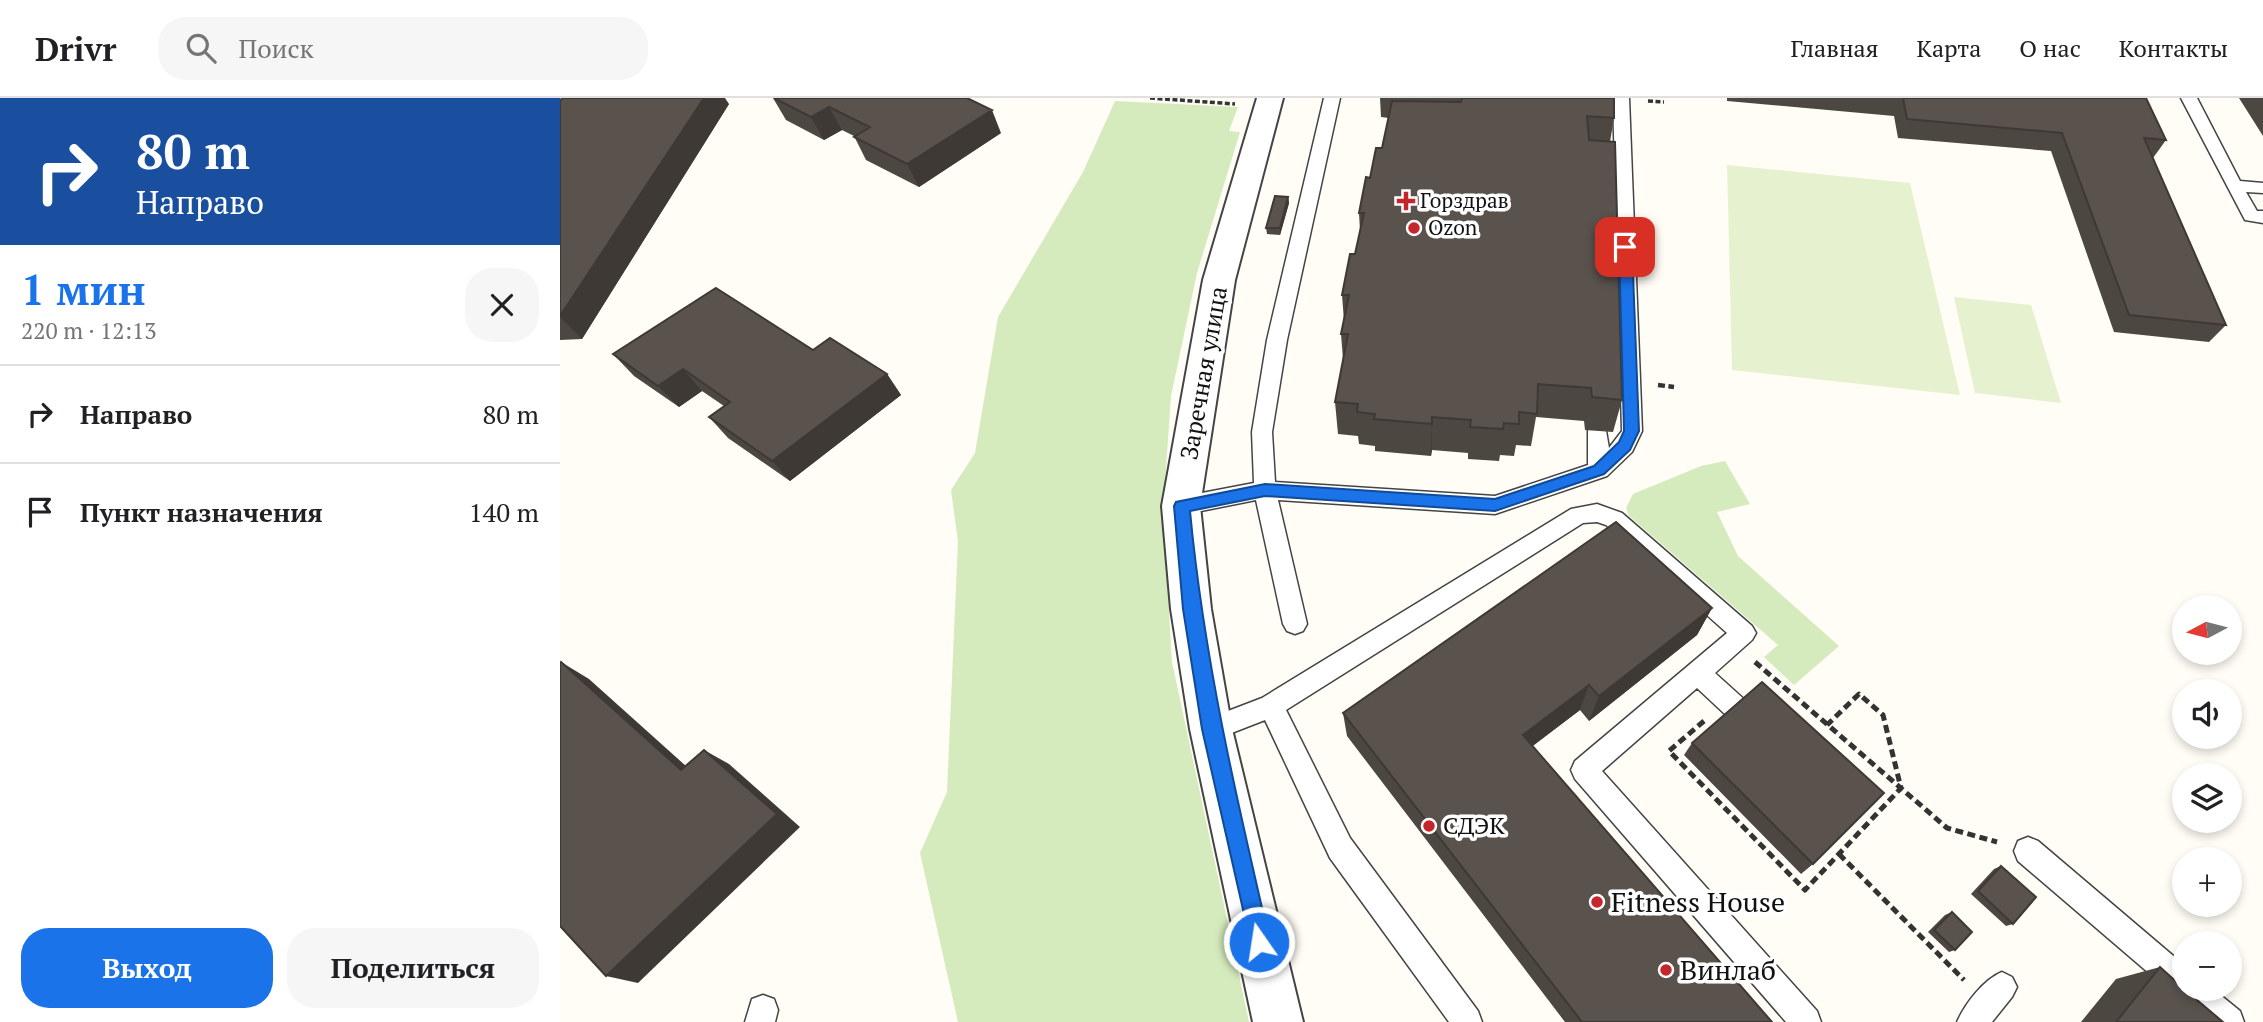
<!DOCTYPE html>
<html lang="ru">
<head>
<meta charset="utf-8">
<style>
  :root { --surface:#fff; --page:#f6f6f6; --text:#202124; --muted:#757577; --line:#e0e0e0; --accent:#1a73e8 }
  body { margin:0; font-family:"PT Serif",serif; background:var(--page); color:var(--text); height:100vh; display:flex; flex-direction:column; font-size:26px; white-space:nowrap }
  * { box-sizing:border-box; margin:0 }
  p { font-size:23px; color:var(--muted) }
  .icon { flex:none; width:38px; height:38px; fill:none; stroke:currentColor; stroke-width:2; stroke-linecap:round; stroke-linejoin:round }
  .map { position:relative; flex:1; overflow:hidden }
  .panel { display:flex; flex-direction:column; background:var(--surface); width:560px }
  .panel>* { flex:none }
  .hud { background:#1a4fa0; color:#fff; overflow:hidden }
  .needle { width:46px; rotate:263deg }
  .tools { position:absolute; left:1612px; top:497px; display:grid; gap:14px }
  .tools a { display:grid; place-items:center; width:70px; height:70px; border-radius:50%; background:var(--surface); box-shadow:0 4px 10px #0003; font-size:35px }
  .pin { position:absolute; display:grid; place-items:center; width:60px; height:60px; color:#fff; margin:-30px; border-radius:14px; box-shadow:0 4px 10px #0006 }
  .me { position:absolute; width:77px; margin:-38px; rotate:347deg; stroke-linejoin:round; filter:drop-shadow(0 0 5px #0008) }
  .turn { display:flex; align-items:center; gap:24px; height:147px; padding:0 21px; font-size:32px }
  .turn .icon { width:91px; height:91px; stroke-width:2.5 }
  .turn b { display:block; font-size:49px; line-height:60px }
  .round { display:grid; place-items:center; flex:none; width:74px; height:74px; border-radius:28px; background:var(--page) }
  .headline { display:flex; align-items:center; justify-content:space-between; height:119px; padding:0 21px }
  h1 { font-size:42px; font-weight:800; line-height:52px; color:var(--accent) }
  .button { display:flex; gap:14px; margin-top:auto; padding:14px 21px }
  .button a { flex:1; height:80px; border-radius:28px; background:var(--accent); color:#fff; font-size:28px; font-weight:800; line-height:80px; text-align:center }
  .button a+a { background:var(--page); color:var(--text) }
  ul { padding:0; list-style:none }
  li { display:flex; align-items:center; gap:21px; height:98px; padding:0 21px; border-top:2px solid var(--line) }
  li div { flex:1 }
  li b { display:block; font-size:26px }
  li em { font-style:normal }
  header { display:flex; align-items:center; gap:42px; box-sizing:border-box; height:98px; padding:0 35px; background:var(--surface); border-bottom:2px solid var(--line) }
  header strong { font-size:33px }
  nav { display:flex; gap:38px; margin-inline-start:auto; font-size:24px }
  .search { width:490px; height:63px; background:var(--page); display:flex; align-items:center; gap:18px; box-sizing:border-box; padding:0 24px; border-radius:28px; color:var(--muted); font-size:26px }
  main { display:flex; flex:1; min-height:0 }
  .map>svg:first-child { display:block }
  .green { fill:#d5ebbd }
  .pitch { fill:#e6f2cf }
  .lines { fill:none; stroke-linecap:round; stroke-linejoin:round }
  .lane-casing { stroke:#444; stroke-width:3 }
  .street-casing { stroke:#444; stroke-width:4 }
  .path-far2 { stroke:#333; stroke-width:3.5; stroke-dasharray:5 2.5; stroke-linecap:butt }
  .path-far1 { stroke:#333; stroke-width:4.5; stroke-dasharray:7 3.5; stroke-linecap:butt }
  .path { stroke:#333; stroke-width:5; stroke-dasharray:8 4.5; stroke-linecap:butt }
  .lane { fill:#fff; fill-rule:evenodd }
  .street { fill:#fff; fill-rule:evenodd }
  .wall { fill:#4d4742 }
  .shaded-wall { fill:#3f3936 }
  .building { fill:#5a524d; stroke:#3f3936; stroke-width:2 }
  .route { fill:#1a73e8; stroke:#114b97; stroke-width:2 }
  .poi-dot { fill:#c4262e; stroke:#fff; stroke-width:2.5 }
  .labels { text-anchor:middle; stroke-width:7; stroke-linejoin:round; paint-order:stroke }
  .far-poi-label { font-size:21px; fill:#111; stroke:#fff; text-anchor:start }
  .street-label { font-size:24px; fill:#111; stroke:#fff }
  .poi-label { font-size:24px; fill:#111; stroke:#fff; text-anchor:start }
  .near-poi-label { font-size:28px; fill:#111; stroke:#fff; text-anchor:start }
</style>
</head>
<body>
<header>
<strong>Drivr</strong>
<div class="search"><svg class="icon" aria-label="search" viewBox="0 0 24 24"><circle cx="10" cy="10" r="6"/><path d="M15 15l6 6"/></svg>Поиск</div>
<nav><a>Главная</a><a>Карта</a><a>О нас</a><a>Контакты</a></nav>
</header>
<main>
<section class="panel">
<div class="hud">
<div class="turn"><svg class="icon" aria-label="right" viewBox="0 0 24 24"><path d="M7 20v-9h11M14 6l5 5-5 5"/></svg><div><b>80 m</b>Направо</div></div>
</div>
<div class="headline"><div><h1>1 мин</h1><p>220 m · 12:13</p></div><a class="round"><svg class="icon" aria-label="close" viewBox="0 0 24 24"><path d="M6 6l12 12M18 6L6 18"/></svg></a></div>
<ul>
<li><svg class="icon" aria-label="right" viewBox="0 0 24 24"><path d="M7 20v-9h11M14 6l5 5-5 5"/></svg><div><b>Направо</b></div><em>80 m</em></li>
<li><svg class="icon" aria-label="arrive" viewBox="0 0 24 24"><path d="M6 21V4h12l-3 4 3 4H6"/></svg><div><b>Пункт назначения</b></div><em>140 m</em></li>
</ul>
<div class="button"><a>Выход</a><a>Поделиться</a></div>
</section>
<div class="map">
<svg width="1703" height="924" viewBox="0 0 1703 924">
  <rect width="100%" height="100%" fill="#fffdf5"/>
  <!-- green -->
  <path class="green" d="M555 3 678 9 669 33 680 34 637 175 611 298 603 414 612 564 689 924H398L360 755 387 694 398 443 391 392 415 355 438 219 523 74Z
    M1165 363 1190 406 1157 414 1178 458 1279 548 1234 587 1204 559 1218 547 1069 418 1066 410 1073 396 1141 368Z"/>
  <!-- pitch -->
  <path class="pitch" d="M1167 67 1350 85 1400 297 1172 272Z
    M1394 199 1471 207 1501 305 1415 295Z"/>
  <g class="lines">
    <!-- lane casing -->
    <g class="lane-casing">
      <path id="lane" d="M764 0H780L727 242 712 334 715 384 935 398 1028 367V333L1031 327H1045L1049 350 1062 333 1053 0H1069L1082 333 1072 354 1047 378 935 416 718 402 747 526 743 533 735 536 727 533 723 526 696 402 621 417 613 414 610 408 613 402 621 399 694 385 692 334 707 242Z
        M1621 0H1637L1680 83 1703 85V95L1686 94 1697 113H1703V125L1685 122Z
        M1037 406 1062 415 1192 528 1196 535 1192 542 1155 575 1186 603 1190 611 1186 619 1177 623 1168 619 1137 590 1042 673 1257 913 1261 924H1226L1015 681 1011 672 1015 663 1167 535 1046 427 1037 424 1023 425 726 612 790 740 918 913 922 924H889L770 760 705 622 651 643 642 639 638 631 642 623 702 600 1011 411Z
        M1468 739 1478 743 1624 867V891H1653L1680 913 1684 924H1646L1458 763 1454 753 1458 743Z
        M1442 874 1452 879 1457 889 1452 899 1432 924H1397C1405 906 1423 882 1442 874Z
        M203 897 214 901 218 912 215 924H185L192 901Z"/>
    </g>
    <!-- street casing -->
    <g class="street-casing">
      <path id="street" d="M697 0H723L675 182 640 408 651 511 672 631 743 924H693L630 631 611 511 602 408 643 182Z"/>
    </g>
    <!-- path-far2 -->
    <path class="path-far2" d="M590 0 675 6
      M1088 3 1104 4"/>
    <!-- path-far1 -->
    <path class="path-far1" d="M1098 287 1114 289"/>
    <!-- path -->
    <path class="path" d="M1195 564 1387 730 1437 744
      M1144 623 1109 653 1245 792 1341 690 1323 617 1299 596 1267 627
      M1279 756 1404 882"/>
    <!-- lane -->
    <use href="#lane" class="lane"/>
    <!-- street -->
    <use href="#street" class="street"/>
  </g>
  <!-- wall -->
  <path class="wall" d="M213 0 441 35 359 89 306 62 294 38 282 32 264 42 226 22Z
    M820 0H1054V20L1050 44 1062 302 1053 334 1025 332 1024 323 976 319 971 348 956 347 954 358 940 357 939 363 908 361V355L872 352 871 358 815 353V348L799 346 798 338 778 336 775 304 783 261 781 236 784 223 782 197 795 156 800 133 799 115 810 80 822 50 829 20 821 19Z
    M1167 0H1586L1606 42 1593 60 1666 227 1649 244 1554 234 1491 53 1338 40 1334 18 1167 3Z
    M1679 0H1703V38Z
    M0 3 169 6 22 241 0 242Z
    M728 99 729 105 720 137 707 136 706 130Z
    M253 252 327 276 341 297 230 383 168 340 149 319 164 308 142 293 119 309 74 278 53 256Z
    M1152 510 1137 537 1029 623 1020 612 972 648 1212 924H1005L787 638 783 615Z
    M1132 645 1253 766 1241 776 1124 657Z
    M1441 768 1453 826 1446 828 1411 796 1434 771Z
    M1392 814 1395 852 1389 854 1368 834 1385 817Z
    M1600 869 1663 924H1521L1556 881Z"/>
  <!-- shaded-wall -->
  <path class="shaded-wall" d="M144 0H165L169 6 22 241 0 219V218Z
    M269 9 282 32 264 42 251 19Z
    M432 12 441 35 359 89 347 66Z
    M728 99 729 105 720 137V130Z
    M123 271 142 293 119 309 98 288Z
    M327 276 341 297 230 383 212 363Z
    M872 319V352L871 358 872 326Z
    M1152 510 1137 537 1029 623 1039 598Z
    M1 564 29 581 146 686 121 672Z
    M1029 587 1020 612 957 660 963 637Z
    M144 652 169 666 240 729 78 885 46 878Z"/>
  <!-- building -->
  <path class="building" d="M2 0H144L0 218V3Z
    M214 0H407L432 12 347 66 294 39 310 29 269 9 251 19Z
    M902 0H1054V20L1027 18 1029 42 1055 44 1062 302 1032 299 1031 290 978 286 977 316 959 314V326L944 325 943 331 910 329 911 322 872 319V326L814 321 815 316 797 314 798 306 775 304 788 236H781L789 197H782L790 156H795L804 115H799L806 79 810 80 816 50H822L832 3 901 4Z
    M1343 0H1586L1606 42 1584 40 1666 227 1569 217 1502 35 1347 21Z
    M715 98 728 99 720 130H706Z
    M156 190 253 252 270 240 327 276 212 363 149 319 170 304 123 271 98 288 53 256Z
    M1056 424 1152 510 1039 598 1029 587 963 637 1212 924H1022L783 615Z
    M1 564 121 672 144 652 217 716 46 878 0 828V565Z
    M1202 584 1324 695 1253 766 1132 645Z
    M1441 768 1476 799 1453 826 1418 793Z
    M1392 814 1412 834 1395 852 1374 832Z
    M1600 869 1624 891 1663 924H1556Z"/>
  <!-- route -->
  <path class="route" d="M1065 145 1072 149 1079 333 1070 352 1044 376 935 413 705 398 630 413C644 561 676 699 710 844L707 851 699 854 692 851 642 631 623 511 614 408 616 404 705 386 935 401 1034 368 1059 344 1064 333 1059 149Z"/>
  <!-- markers -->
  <g class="poi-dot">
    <path d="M842.5 92.5h7v7h7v7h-7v7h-7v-7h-7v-7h7z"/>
    <circle cx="854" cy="130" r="7"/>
    <circle cx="869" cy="728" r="7"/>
    <circle cx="1037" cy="804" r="7"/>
    <circle cx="1106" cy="872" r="7"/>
  </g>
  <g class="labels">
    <!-- far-poi labels -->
    <g class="far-poi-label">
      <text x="860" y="110">Горздрав</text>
      <text x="868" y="137">Ozon</text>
    </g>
    <!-- street labels -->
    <g class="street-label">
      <text transform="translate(644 275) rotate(-80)" y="8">Заречная улица</text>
    </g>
    <!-- poi labels -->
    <g class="poi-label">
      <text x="883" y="736">СДЭК</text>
    </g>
    <!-- near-poi labels -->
    <g class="near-poi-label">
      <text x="1051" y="814">Fitness House</text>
      <text x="1120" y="882">Винлаб</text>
    </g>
  </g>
</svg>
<div class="tools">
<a><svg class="needle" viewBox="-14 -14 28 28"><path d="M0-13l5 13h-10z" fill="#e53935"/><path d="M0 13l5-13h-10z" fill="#757577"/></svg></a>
<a><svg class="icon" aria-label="sound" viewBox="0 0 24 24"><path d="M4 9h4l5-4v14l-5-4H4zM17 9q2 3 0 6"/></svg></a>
<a><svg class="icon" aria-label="layers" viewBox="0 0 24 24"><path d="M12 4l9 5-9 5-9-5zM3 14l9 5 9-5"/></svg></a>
<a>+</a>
<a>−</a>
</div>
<div class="pin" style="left:1065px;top:149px;background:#d93025"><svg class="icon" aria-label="arrive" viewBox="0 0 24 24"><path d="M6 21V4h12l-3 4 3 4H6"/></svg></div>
<svg class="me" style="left:699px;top:844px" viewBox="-20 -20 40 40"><circle r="17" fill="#1a73e8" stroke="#fff" stroke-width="3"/><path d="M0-11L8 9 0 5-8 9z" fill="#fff"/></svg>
</div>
</main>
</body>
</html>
